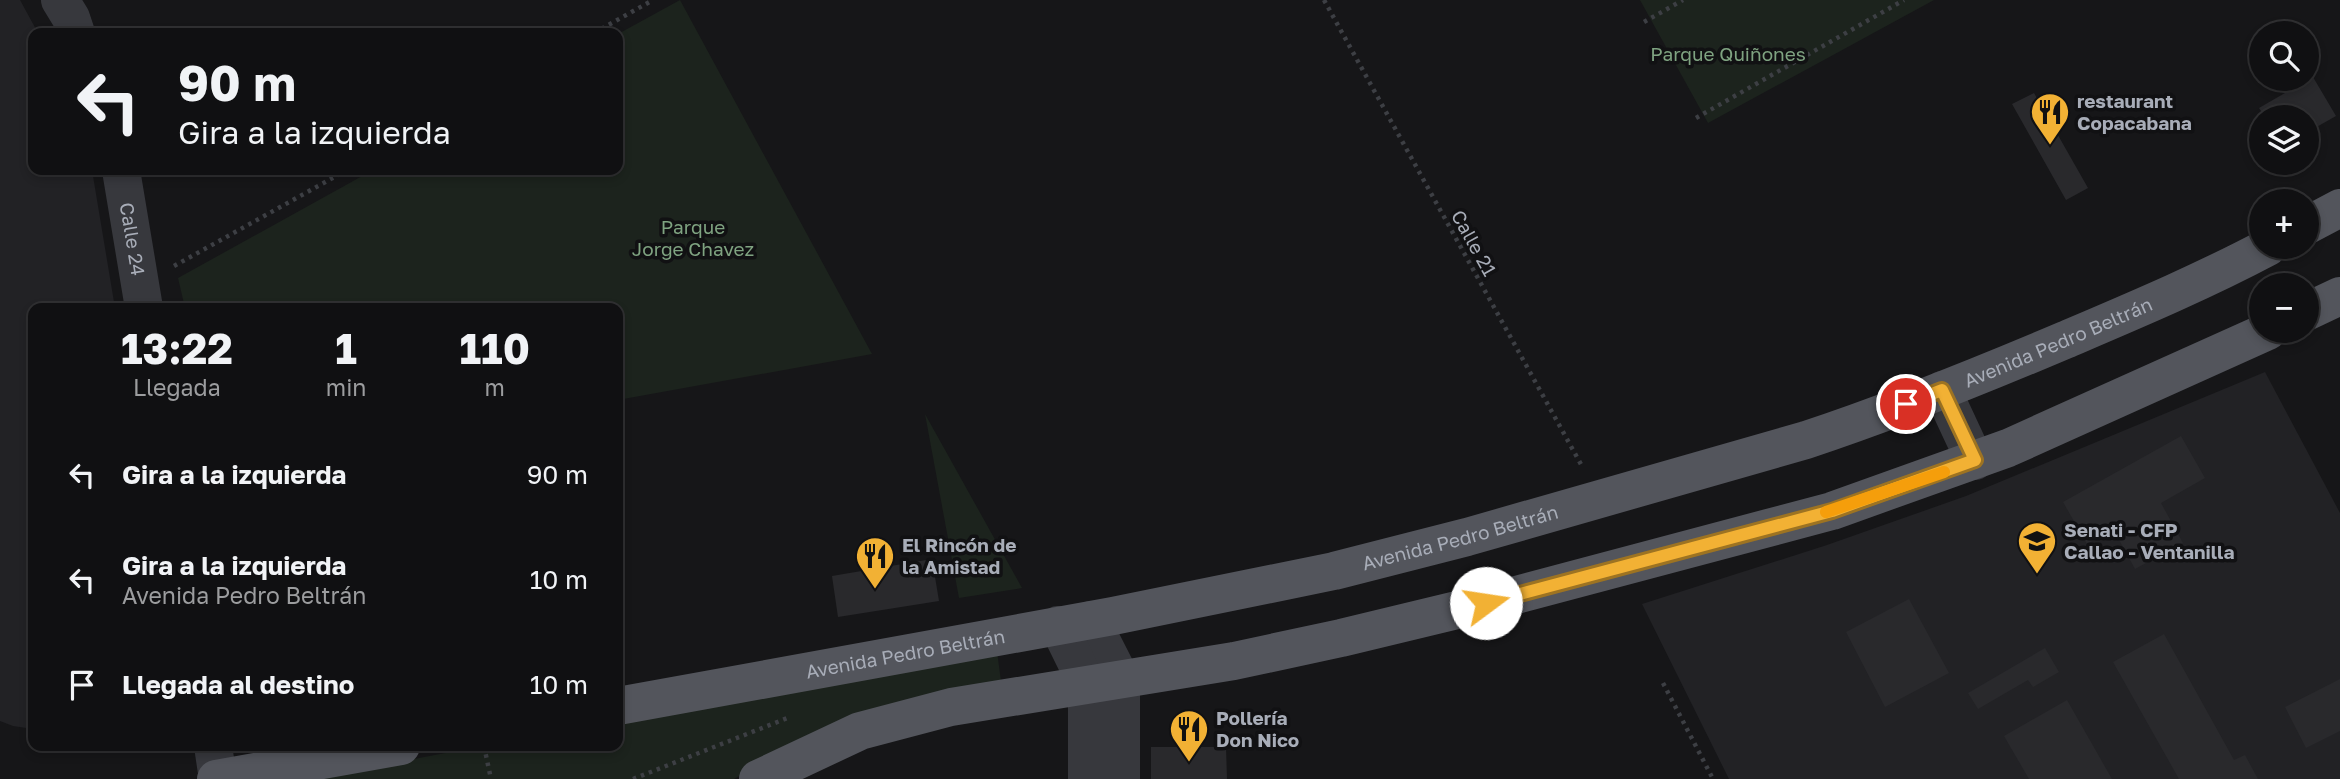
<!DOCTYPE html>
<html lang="es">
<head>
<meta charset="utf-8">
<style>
  :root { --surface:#101012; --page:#19191b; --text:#f1f3f6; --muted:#9c9d9f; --line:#303032 }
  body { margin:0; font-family:"Golos Text",sans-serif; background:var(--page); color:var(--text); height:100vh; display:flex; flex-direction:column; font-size:26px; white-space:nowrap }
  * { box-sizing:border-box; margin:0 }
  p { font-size:23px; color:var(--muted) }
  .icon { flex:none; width:38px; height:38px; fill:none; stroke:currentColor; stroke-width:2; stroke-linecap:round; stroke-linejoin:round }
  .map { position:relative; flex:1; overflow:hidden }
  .side { position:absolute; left:28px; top:303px; width:595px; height:448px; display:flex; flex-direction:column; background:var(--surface); border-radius:14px; box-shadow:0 4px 10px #0003,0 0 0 2px var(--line) }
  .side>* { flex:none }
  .guide { position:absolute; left:28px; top:28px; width:595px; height:147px; border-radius:14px; box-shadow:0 4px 10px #0003,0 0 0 2px var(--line); background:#101012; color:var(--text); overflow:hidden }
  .buttons { position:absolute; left:2249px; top:21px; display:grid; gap:14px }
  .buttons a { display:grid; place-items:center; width:70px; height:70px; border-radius:50%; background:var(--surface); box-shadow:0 4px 10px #0003,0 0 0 2px var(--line); font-size:35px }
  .pin { position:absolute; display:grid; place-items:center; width:60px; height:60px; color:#fff; margin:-30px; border:4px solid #fff; border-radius:50%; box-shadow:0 2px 7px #0007 }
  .me { position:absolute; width:77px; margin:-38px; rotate:76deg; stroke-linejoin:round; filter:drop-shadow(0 0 5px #0008) }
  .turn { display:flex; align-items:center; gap:24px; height:147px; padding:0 35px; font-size:32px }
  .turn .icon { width:91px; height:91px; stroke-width:2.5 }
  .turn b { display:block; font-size:49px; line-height:60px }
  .eta { display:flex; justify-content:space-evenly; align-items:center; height:119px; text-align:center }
  .eta b { font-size:42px; font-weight:700; line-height:49px }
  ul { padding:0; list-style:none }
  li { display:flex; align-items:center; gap:21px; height:105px; padding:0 35px }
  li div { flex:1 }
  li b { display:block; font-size:26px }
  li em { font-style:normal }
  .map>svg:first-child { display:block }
  .built { fill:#222225 }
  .green { fill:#1c231d }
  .building { fill:#29292c }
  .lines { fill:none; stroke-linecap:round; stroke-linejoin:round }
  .path { stroke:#3d3f44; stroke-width:4.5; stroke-dasharray:3.5 5; stroke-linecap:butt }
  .minor { stroke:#37383d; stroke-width:38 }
  .major { stroke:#53555c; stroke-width:38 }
  .route-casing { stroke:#9d7322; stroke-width:18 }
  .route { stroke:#f2b134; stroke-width:12 }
  .slow { stroke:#f59e0b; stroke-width:12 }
  .labels { text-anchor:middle; stroke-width:7; stroke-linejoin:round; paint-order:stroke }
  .park-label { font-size:19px; fill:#7fa381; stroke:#111113 }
  .poi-label { font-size:19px; font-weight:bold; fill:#a8adb8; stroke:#111113; text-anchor:start }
  .street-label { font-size:19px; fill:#a8adb8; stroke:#111113 }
</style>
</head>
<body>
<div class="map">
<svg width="2340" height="779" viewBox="0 0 2340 779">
  <rect width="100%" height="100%" fill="#161618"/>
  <!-- built -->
  <path class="built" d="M0 0H20L38 33H33V170H92L115 308H33V729L13 726 0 721Z
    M2265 372 2340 513V779H1729L1642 604 1827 545 1966 496Z"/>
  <!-- green -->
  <path class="green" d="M680 0 872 354 618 400V308H185L178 278 373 170H618V34Z
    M1640 0H1934L1708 123Z
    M925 414 1022 588 959 598Z
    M997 651 1002 689 762 763 734 779H309L482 746H618V721Z"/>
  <!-- building -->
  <path class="building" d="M2313 77 2336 116 2306 133V117H2265L2259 108Z
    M2034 93 2088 188 2066 200 2012 104Z
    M2181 436 2205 478 2161 503 2183 543 2135 569 2113 529 2087 544 2063 502Z
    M932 559 939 601 838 617 832 576Z
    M1909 599 1949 673 1885 707 1846 632Z
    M2164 634 2234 760 2245 755 2258 779H2179L2113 662Z
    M2045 648 2059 672 2033 687 2028 680 1978 709 1968 693Z
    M2340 679V731L2306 748 2285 707Z
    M2067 700 2112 779H2029L2004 736Z
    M1151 747H1226L1227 779H1151Z"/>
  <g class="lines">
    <!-- path -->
    <path class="path" d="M1324 0 1583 468
      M1644 22 1683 0
      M594 33 653 0
      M1696 118 1904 0
      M174 266 347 170
      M1663 683 1713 779
      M484 746 491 779
      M633 779 790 717"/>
    <!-- minor -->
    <g class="minor">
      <path d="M60 0 71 18 76 33"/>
      <path id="s1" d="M121 170 144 308"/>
      <path d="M1942 390 1975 461"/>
      <path d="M1091 620 1121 679V779"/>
      <path d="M1058 625 1087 684V779"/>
      <path d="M213 746 218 779"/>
    </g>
    <!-- major -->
    <g class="major">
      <path d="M2306 226 2340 208"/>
      <path d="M2306 312 2340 296"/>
      <path id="s2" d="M618 706 1113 616 1334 571 1467 537 1806 440C1894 411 1980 376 2065 340 2133 311 2202 282 2268 247"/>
      <path d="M216 779 401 746"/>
      <path d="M758 779 860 731 951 707 1234 661 1341 638 1486 603 1832 511 2008 448 2268 331"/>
    </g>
  </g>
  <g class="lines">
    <!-- route casing -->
    <g class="route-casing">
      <path id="route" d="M1486 603 1832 511 1975 460 1942 390 1906 404"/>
    </g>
    <!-- route -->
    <use href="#route" class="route"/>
    <!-- slow -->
    <path class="slow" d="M1826 512 1944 472"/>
  </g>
  <!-- icons -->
  <defs>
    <g id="restaurant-pin" transform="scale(2.0125)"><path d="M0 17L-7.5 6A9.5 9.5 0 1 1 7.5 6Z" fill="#f2b134" stroke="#111113"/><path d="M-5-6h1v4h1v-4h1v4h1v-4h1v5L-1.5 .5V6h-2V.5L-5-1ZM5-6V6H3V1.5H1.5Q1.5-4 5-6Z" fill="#111"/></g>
    <g id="university-pin" transform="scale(2.0125)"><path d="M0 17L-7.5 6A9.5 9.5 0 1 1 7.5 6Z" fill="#f2b134" stroke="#111113"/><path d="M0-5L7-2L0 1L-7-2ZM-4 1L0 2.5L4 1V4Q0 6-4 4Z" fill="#111"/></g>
  </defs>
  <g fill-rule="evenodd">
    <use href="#restaurant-pin" x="2050" y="112"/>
    <use href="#university-pin" x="2037" y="541"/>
    <use href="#restaurant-pin" x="875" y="556"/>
    <use href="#restaurant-pin" x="1189" y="729"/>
  </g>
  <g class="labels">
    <!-- park labels -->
    <g class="park-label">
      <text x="1728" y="61">Parque Quiñones</text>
      <text x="693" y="234">Parque<tspan x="693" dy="22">Jorge Chavez</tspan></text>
    </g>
    <!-- poi labels -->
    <g class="poi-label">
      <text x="2077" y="108">restaurant<tspan x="2077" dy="22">Copacabana</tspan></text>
      <text x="2064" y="537">Senati - CFP<tspan x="2064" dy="22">Callao - Ventanilla</tspan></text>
      <text x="902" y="552">El Rincón de<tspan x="902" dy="22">la Amistad</tspan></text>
      <text x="1216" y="725">Pollería<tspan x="1216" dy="22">Don Nico</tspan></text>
    </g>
    <!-- street labels -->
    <g class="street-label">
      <text dy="7" stroke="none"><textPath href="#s1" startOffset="70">Calle 24</textPath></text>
      <text transform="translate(1474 243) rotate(61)" y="7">Calle 21</text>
      <text dy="7" stroke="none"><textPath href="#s2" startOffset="1489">Avenida Pedro Beltrán</textPath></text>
      <text dy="7" stroke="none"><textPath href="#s2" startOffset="859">Avenida Pedro Beltrán</textPath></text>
      <text dy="7" stroke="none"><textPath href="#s2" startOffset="292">Avenida Pedro Beltrán</textPath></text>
    </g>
  </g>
</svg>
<div class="buttons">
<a><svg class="icon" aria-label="search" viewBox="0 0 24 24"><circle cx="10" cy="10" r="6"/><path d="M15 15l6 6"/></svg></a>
<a><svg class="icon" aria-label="layers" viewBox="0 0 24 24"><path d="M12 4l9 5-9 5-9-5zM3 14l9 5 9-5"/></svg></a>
<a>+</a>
<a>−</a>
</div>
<div class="pin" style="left:1906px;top:404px;background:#d93025"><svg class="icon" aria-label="arrive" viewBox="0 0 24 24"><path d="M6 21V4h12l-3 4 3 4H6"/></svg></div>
<svg class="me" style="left:1486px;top:603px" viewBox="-20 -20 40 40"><circle r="19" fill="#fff"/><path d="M0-13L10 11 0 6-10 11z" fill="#f2b134"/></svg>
<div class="guide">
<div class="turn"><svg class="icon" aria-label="left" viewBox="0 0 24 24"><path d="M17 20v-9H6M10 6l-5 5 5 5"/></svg><div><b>90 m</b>Gira a la izquierda</div></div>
</div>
<section class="side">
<div class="eta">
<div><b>13:22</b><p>Llegada</p></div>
<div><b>1</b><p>min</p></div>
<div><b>110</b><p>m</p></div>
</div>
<ul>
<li><svg class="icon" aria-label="left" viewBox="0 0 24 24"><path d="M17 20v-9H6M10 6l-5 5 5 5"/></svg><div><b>Gira a la izquierda</b></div><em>90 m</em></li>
<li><svg class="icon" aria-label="left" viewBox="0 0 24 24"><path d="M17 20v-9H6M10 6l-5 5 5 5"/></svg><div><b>Gira a la izquierda</b><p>Avenida Pedro Beltrán</p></div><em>10 m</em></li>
<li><svg class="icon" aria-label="arrive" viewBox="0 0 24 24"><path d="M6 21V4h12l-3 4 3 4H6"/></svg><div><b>Llegada al destino</b></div><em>10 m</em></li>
</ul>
</section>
</div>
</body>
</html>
